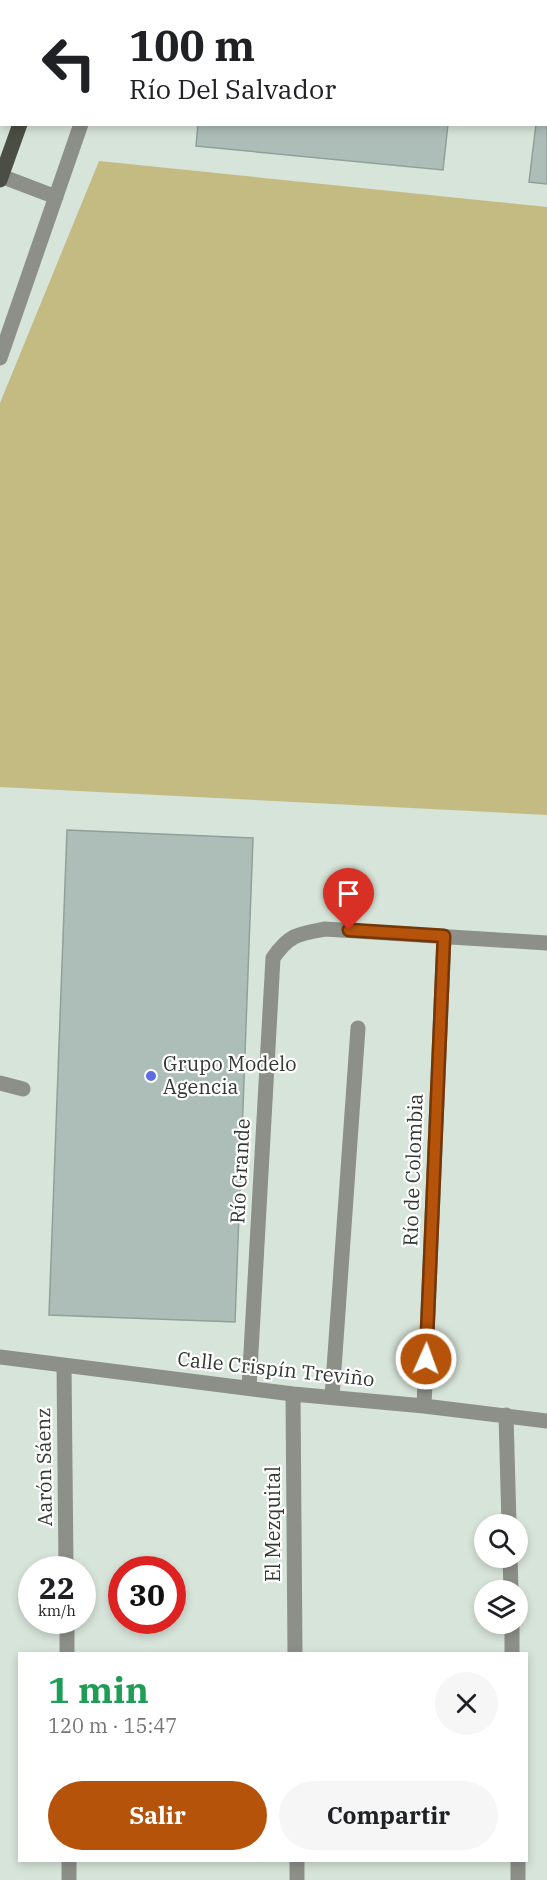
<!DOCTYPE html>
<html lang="es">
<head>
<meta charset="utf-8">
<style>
  :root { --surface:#fff; --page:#f6f6f6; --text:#202124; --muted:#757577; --accent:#b45309 }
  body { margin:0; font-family:"IBM Plex Serif",serif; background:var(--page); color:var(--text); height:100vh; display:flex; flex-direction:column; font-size:22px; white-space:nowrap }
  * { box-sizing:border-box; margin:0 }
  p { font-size:20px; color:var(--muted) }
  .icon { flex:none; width:33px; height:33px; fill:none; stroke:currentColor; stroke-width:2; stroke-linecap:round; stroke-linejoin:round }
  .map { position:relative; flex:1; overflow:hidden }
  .panel { position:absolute; left:18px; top:1652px; width:510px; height:210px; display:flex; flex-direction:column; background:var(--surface); border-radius:0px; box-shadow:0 3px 9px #0003 }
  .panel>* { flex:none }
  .top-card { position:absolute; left:0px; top:0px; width:548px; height:126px; box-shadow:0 3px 9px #0003; background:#fff; color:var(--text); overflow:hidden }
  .controls { position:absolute; left:474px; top:1514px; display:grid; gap:12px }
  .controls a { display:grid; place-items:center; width:54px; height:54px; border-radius:50%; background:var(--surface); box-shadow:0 3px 9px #0003; font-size:30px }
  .speed { position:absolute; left:18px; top:1556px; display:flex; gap:12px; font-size:30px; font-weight:700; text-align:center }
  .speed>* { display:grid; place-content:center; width:78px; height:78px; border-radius:50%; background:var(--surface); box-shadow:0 3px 9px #0003; line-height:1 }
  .speed small { font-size:15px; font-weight:400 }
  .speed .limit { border:9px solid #d22; background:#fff; color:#111 }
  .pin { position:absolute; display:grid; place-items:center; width:51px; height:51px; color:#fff; margin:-62px -26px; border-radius:50% 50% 50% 0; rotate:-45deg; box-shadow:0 0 6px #0007 }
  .pin .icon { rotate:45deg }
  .me { position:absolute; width:66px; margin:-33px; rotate:2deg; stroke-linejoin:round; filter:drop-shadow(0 0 4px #0008) }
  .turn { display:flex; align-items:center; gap:21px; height:126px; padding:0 30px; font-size:27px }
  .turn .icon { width:78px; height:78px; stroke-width:2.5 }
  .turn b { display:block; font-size:42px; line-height:51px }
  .round { display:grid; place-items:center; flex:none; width:63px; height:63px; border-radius:32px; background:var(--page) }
  .overview { display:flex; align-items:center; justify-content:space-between; height:102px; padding:0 30px }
  h1 { font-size:36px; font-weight:700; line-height:45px; color:#1e9e55 }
  .action { display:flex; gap:12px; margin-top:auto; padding:12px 30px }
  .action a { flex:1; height:69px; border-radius:36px; background:var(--accent); color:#fff; font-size:24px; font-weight:700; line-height:69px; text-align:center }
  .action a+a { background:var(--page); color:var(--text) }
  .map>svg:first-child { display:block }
  .green { fill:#c4bb83 }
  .building { fill:#adbeb8; stroke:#90a09b; stroke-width:1.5 }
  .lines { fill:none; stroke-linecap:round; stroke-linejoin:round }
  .minor { stroke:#8d8f89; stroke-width:15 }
  .major { stroke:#4a4e44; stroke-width:15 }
  .route-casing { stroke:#753606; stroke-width:15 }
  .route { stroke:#b45309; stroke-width:10 }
  .poi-dot { fill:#5c6de4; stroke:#fff; stroke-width:2 }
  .labels { text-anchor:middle; stroke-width:4.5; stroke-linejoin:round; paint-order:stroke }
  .poi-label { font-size:20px; fill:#323733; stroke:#fff; text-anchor:start }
  .street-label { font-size:20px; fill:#323733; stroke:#fff }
</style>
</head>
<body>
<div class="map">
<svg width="547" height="1880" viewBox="0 0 547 1880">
  <rect width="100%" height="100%" fill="#d7e4d9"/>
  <!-- green -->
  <path class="green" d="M99 161 547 207V815L0 787V403Z"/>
  <!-- building -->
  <path class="building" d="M206 0H316L206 2Z
    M547 32V184L529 182 536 124H546Z
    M198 124H448L443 170 196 146Z
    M67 830 253 838 235 1322 49 1315Z"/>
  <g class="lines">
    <!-- minor -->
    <path class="minor" d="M123 2V0
      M1 176 56 197
      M0 358 81 124
      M0 1083 23 1089
      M0 1357 293 1394 424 1406 547 1421
      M64 1365 66 1569
      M249 1388 273 958C289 935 297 934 325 929L547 943
      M293 1394 295 1653
      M332 1397 358 1028
      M424 1406 444 937
      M506 1415 509 1524
      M510 1557 511 1590
      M67 1620V1653
      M512 1623V1653
      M69 1860V1880
      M297 1860V1880
      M518 1860V1880"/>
    <!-- major -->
    <path class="major" d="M0 2 1 0
      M64 2 65 0
      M0 180 20 124"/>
  </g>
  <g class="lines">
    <!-- route casing -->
    <g class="route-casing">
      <path id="route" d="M349 930 444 936 426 1359"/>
    </g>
    <!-- route -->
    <use href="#route" class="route"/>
  </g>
  <!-- markers -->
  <circle class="poi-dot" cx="151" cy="1076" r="6"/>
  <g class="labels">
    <!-- poi labels -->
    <g class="poi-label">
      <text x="163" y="1071">Grupo Modelo<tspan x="163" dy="23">Agencia</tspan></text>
    </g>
    <!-- street labels -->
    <g class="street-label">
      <text transform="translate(413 1170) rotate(-88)" y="7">Río de Colombia</text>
      <text transform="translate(240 1171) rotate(-87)" y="7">Río Grande</text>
      <text transform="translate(276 1369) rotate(6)" y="7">Calle Crispín Treviño</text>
      <text transform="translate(44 1467) rotate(-91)" y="7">Aarón Sáenz</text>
      <text transform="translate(273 1524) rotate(-90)" y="7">El Mezquital</text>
    </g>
  </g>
</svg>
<div class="controls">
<a><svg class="icon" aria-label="search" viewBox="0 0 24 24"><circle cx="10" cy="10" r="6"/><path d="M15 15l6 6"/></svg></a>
<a><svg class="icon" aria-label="layers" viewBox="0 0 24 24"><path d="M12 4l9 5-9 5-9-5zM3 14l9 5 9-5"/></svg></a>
</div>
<div class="speed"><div>22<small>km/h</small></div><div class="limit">30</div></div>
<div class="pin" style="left:349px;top:930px;background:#d93025"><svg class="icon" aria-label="arrive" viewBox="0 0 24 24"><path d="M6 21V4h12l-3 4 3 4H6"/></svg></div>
<svg class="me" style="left:426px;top:1359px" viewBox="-20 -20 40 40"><circle r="17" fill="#b45309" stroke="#fff" stroke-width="3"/><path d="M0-11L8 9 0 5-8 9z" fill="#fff"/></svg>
<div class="top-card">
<div class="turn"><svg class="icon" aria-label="left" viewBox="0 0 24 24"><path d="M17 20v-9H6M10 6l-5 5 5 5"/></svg><div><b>100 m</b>Río Del Salvador</div></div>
</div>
<section class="panel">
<div class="overview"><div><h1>1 min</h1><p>120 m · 15:47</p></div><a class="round"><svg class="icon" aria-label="close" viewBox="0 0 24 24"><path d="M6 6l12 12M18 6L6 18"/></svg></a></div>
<div class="action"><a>Salir</a><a>Compartir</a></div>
</section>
</div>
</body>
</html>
